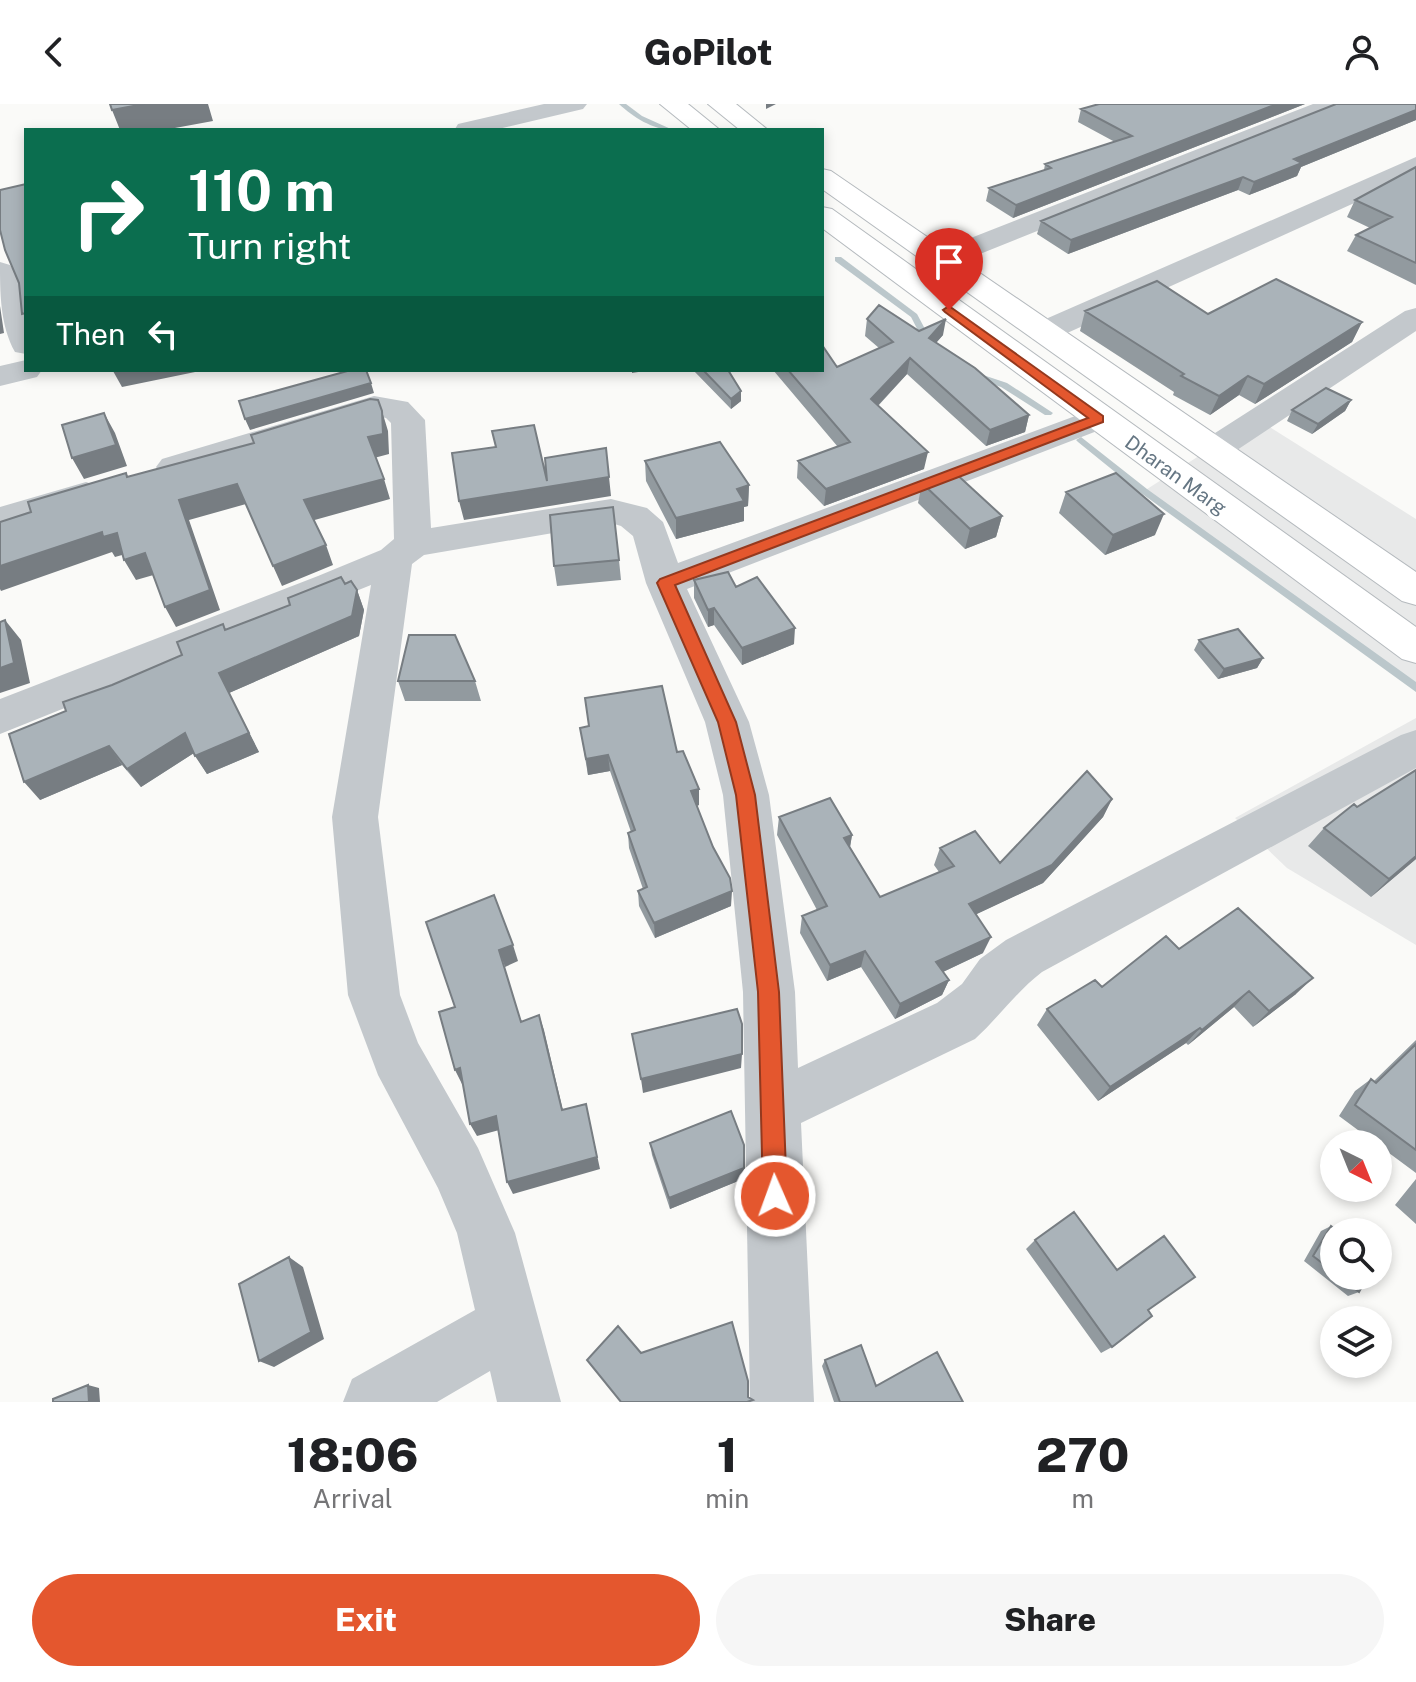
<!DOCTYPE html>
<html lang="en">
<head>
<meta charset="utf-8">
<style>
  :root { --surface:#fff; --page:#f6f6f6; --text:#202124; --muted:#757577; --accent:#e4572e }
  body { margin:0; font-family:"Public Sans",sans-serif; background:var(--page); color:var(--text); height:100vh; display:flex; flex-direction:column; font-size:30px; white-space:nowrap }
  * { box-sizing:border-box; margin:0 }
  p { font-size:26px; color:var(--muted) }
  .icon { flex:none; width:44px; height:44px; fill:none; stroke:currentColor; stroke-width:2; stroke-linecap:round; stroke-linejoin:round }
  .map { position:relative; height:1298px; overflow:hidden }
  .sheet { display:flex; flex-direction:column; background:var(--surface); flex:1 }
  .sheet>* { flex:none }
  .hud { position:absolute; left:24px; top:24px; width:800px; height:244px; border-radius:0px; box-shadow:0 4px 12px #0003; background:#0b6e4f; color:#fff; overflow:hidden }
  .needle { width:52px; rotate:137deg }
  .buttons { position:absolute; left:1320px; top:1026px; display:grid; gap:16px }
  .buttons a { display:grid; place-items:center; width:72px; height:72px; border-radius:50%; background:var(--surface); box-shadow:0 4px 12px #0003; font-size:40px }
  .pin { position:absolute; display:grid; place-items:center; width:68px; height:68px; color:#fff; margin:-82px -34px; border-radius:50% 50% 50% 0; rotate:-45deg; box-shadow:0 0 8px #0007 }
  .pin .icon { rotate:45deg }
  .me { position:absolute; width:88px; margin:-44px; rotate:358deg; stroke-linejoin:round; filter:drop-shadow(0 0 6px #0008) }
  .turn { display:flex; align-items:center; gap:28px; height:168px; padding:0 32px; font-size:36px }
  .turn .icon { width:104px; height:104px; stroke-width:2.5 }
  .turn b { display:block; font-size:56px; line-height:68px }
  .then { display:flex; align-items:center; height:76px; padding:0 32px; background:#0003; gap:16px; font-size:30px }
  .eta { display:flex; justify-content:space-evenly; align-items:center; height:136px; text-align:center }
  .eta b { font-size:48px; font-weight:800; line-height:56px }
  .primary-button { display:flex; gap:16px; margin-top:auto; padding:16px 32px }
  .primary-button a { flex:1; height:92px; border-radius:48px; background:var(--accent); color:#fff; font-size:32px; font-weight:800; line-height:92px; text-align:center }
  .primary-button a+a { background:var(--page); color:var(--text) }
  header { display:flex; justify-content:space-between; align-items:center; height:104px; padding:0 32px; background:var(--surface); font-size:36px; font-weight:800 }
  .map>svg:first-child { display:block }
  .built { fill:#e8e9e9 }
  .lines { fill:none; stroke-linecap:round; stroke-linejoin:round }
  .stream { fill:#bbc7cb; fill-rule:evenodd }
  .major-casing { stroke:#b5babe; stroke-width:2 }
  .minor { fill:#c3c8cc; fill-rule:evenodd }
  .major { fill:#fff; fill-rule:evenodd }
  .wall { fill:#929a9f }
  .shaded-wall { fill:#777d82 }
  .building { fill:#aab3b9; stroke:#777d82; stroke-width:2 }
  .route { fill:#e4572e; stroke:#94391e; stroke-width:2 }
  .labels { text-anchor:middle; stroke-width:8; stroke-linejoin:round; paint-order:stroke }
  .far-street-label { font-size:20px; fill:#657683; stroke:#fff }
</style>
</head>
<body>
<header><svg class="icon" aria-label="back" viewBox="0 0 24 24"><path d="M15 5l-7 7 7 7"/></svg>GoPilot<svg class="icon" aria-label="person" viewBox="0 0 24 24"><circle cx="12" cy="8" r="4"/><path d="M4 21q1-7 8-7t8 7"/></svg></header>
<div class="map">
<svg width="1416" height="1298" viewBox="0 0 1416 1298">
  <rect width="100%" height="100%" fill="#fafaf8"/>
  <!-- built -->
  <path class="built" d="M1257 315 1416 415V584L1144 387Z
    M1416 614V841L1287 764 1235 714Z"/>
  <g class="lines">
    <!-- stream -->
    <path class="stream" d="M619 0H626L642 12 673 26C653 26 633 13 619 0Z
      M835 153H841L917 210 933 240 932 242H926L911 213 835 157Z
      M977 269 1007 279 1053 309 1051 311H1045L1001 283 974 274V270Z
      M1081 333 1147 385 1416 578V588L1141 389 1078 338 1076 336Z"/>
    <!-- major casing -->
    <g class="major-casing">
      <path id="major" d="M660 0H688L720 26H692Z
        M708 0H736L768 26H740Z
        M822 65 831 67 1416 468V501L1402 497 822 85Z
        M822 103 832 105 1416 523V559L1402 555 822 124Z"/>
    </g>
    <!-- minor -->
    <path class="minor" d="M544 0H587L583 5 494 26 455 25 458 20Z
      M1313 0H1346L1342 5 950 162 940 165 930 162 926 156 930 150Z
      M1416 53V71L1054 235 1043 237 1032 235 1028 228 1032 221Z
      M0 158 10 161C29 188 26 219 26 250L15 248C0 221 0 189 0 158Z
      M1416 204V227L1225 354 1213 357 1201 354 1196 346 1201 338 1405 207Z
      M26 256V266H42L37 273 0 282V262Z
      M374 292 408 298 425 316 431 424 611 395 647 404 663 418 678 459 1086 308 1098 305 1110 308 1115 315 1110 322 687 485 749 618 769 691 795 888 798 964 937 899 962 880 980 855 1006 836 1401 631 1416 626V664L1042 868C1016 888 999 913 975 935L801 1019 814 1298H750L743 888 723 691 705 618 646 479 633 432 621 422 611 419 424 451 412 460 378 713 400 891 418 939 478 1044 515 1129 561 1298H497L490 1267 437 1298H343L352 1275 475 1206 457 1129 438 1084 378 971 348 891 332 713 371 481 0 630V595L318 472 381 446 394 435 391 319 386 314 376 312 174 374 162 371 156 363 162 355Z
      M86 378 99 382 104 390 99 398 0 428V403Z"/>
    <!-- major -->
    <use href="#major" class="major"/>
  </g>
  <!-- wall -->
  <path class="wall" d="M1099 0H1305L1013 114 986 97 989 84 1044 66 1045 60 1115 38 1078 18 1081 5Z
    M1416 0V16L1301 63 1297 72 1249 91 1238 86 1068 150 1037 130 1041 117Z
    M1416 63V181L1347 147 1356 131 1370 124 1347 113 1355 96Z
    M1085 207 1208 210 1362 218 1352 238 1255 300 1239 291 1210 311 1173 291 1174 288 1080 227Z
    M867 215 943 231 936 239 1029 311 1025 328 986 342 907 270 878 302 924 365 824 402 797 374 798 357 838 343 773 266H822L837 263 879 244 865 232Z
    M693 266H728L741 287V297L731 305Z
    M1351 296 1345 307 1312 330 1287 317 1292 306Z
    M645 357 749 381 748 402 744 403V417L676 435 646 377Z
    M922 379 1002 412 996 433 965 445 918 399Z
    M1066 388 1155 431 1105 451 1059 409Z
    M619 456 621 476 557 482 554 462Z
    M694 476 736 483 794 540 742 561 714 521 708 523 694 494Z
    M345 480 357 486 364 506 359 532 229 589 259 648 207 670 194 649 141 683 122 661 40 696 66 607 112 581 182 551 226 525Z
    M1199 536 1263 554 1257 564 1218 575 1194 546Z
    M398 577H475L481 597H405Z
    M580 624 677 648 699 701 697 702 731 802 655 834 639 802 638 787 643 785 629 744 628 729 631 728 610 667 588 671Z
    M1416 666V755L1371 793 1308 742 1324 724Z
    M1112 695 1103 713 1043 779 976 810 983 849 943 868 949 876 942 891 895 915 861 863 827 877 800 829 802 812 817 806 777 731 779 713 852 731 850 743 880 793 939 768 934 761 940 744 1000 759Z
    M1179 845 1296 890 1253 923 1234 903 1188 941 1186 939 1098 997 1037 921 1047 905 1102 883Z
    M1416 936V1069L1339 1012 1355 987 1371 975 1374 977Z
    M650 1039 743 1075 670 1105 652 1051Z
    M1416 1075V1120L1395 1101Z
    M1331 1122 1334 1128V1172H1368L1359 1188 1348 1192 1304 1157 1321 1127Z
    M1035 1136 1148 1206 1112 1243 1101 1249 1026 1145Z
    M825 1256 876 1282 963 1298H834L822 1262Z"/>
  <!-- shaded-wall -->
  <path class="shaded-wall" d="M144 0H208L213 17 164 26H120L112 6Z
    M766 0H776L766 5Z
    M1277 0H1305L1013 114 1016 101Z
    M1416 6V16L1301 63 1297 72 1249 91 1254 78 1294 55Z
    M1243 73 1238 86 1068 150 1071 136Z
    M0 202 4 229 0 230Z
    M946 215 943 231 926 250 929 234Z
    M1362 218 1352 238 1255 300 1264 280Z
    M910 254 907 270 868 312 871 295Z
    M116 266H200V267L122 283 113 267Z
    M632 266H651L632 269Z
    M1248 272 1239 291 1210 311 1219 292Z
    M371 279 374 289 250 326 245 315Z
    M741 287V297L731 305V295Z
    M1351 296 1345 307 1312 330 1318 320Z
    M382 307 388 327 389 350 374 354 368 333Z
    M104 309 115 329 127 362 84 375 72 354Z
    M1029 311 1025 328 986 342 990 326Z
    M928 348 924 365 824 402 826 385Z
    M609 373 611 392 464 416 459 397Z
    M384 375 390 395 311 417 304 396Z
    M237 380 246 400 189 416 220 506 176 523 165 503 179 396Z
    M749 381 748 402 744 403V417L676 435V414L737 385Z
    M1164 410 1155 431 1105 451 1113 431Z
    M1002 412 996 433 965 445 970 425Z
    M102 428 117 429 129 449 115 453 112 448 1 487 0 485V462Z
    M326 441 333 461 282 482 273 462Z
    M145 449 157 470 136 476 124 456Z
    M357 486 364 506 359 532 229 589 259 648 207 670 195 652 219 569Z
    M714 504V521L708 523V506Z
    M5 516 21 536 30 579 0 589V564Z
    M795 524 794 540 742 561V544Z
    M1263 554 1257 564 1218 575 1224 565Z
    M185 629 197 647 141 683 127 665Z
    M109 642 122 661 40 696 24 678Z
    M608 651 610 667 588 671 586 655Z
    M699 685V701L691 703V687Z
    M1112 695 1103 713 1043 779 962 817 969 800Z
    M852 731 849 749 844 734Z
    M1416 752V755L1371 793 1389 775Z
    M732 787 731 802 655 834 654 819Z
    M991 833 983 849 930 874 936 858Z
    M513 841 518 857 505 863 499 846Z
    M865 847 861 863 827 877 830 861Z
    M1313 874 1296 890 1253 923 1269 907Z
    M949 876 942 891 895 915 900 900Z
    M1249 887 1234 903 1188 941 1202 926Z
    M539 911 544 926 566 1020 562 1006Z
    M1200 924 1186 939 1098 997 1110 983Z
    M742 950 741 964 643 989 641 975Z
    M460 964 467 978 462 980 455 966Z
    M586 1000 600 1065 513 1090 507 1078Z
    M496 1012 503 1025 477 1032 470 1020Z
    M744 1064 743 1075 670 1105 669 1094Z
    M289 1153 303 1163 324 1235 274 1263 259 1257Z
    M88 1281 99 1284 100 1298H89Z"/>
  <!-- building -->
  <path class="building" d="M110 0H144L112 6Z
    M1099 0H1277L1016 101 989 84 1051 64 1045 60 1132 32 1081 5Z
    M1336 0H1416V6L1294 55 1302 59 1254 78 1243 73 1071 136 1041 117Z
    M1416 63V159L1356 131 1392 113 1355 96Z
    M26 80V209L22 210 19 179 5 146 0 126V86Z
    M1276 175 1362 218 1264 280 1248 272 1219 292 1181 272 1184 270 1085 207 1157 177 1208 210Z
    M879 201 919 227 946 215 929 234 975 264 1029 311 990 326 910 254 871 295 928 348 826 385 798 357 850 338 788 266H822V241L837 263 893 238 867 215Z
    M351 266H366L371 279 245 315 239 297Z
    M703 266H728L741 287 731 295Z
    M1326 284 1351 296 1318 320 1292 306Z
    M370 295 378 296 382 307 383 330 368 333 384 375 304 396 326 441 273 462 237 380 179 396 210 486 165 503 145 449 124 456 117 429 103 433 102 428 0 462V418L31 408 28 398 126 369 127 373 254 339 251 331Z
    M104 309 116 341 72 354 62 321Z
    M534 321 547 377 545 354 606 344 609 373 459 397 452 349 496 343 492 327Z
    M720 338 749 381 737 385 744 397 676 414 645 357Z
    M953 367 1002 412 970 425 922 379Z
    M1116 369 1164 410 1113 431 1066 388Z
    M613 403 619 456 554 462 550 411Z
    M728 468 736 483 757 473 795 524 742 544 714 504 708 506 694 476Z
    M341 473 345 480 351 477 357 486 352 512 219 569 249 629 195 652 185 629 127 665 109 642 24 678 9 630 66 607 63 598 112 581 182 551 177 538 223 520 225 526 290 501 288 494Z
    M5 516 14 559 0 564V518Z
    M1238 525 1263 554 1224 565 1199 536Z
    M409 531H455L475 577H398Z
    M662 582 677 648 683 647 699 685 691 687 713 743 730 774 732 787 654 819 638 787 647 783 628 729 635 726 608 651 586 655 580 624 589 622 585 594Z
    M1416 666V752L1389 775 1324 724 1354 700 1357 703Z
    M1087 667 1112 695 1052 761 969 800 991 833 936 858 949 876 900 900 865 847 830 861 802 812 827 802 779 713 830 694 852 731 844 734 880 793 954 762 940 744 975 727 1000 759Z
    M494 791 513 841 499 846 521 918 539 911 562 1006 586 1000 597 1053 507 1078 496 1012 470 1020 460 964 455 966 439 908 455 903 426 818Z
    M1238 804 1313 874 1269 907 1249 887 1202 926 1200 924 1110 983 1047 905 1095 876 1102 883 1166 832 1179 845Z
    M737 905 742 920V950L641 975 632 930Z
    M1416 940V1046L1355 1001 1371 975 1376 979Z
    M731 1007 744 1041V1064L669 1094 650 1039Z
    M1074 1108 1117 1166 1164 1132 1195 1173 1148 1206 1152 1212 1112 1243 1035 1136Z
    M1331 1122 1339 1128H1334V1168L1313 1152Z
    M289 1153 311 1228 259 1257 239 1180Z
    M1339 1172H1368L1359 1188Z
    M732 1218 748 1277V1293L753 1296 747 1298H621L587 1256 618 1222 641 1249Z
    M861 1241 876 1282 937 1248 963 1298H840L825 1256Z
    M88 1281 89 1298H53V1295Z"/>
  <!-- route -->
  <path class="route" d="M949 202 1103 312V318L675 481 736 618 755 691 779 888 787 1092 784 1100 775 1104 767 1100 763 1092 758 888 736 691 718 618 657 479 660 475 1088 314 945 208 943 206Z"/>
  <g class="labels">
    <!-- far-street labels -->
    <g class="far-street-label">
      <text transform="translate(1176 371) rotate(36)" y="7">Dharan Marg</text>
    </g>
  </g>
</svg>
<div class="buttons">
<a><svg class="needle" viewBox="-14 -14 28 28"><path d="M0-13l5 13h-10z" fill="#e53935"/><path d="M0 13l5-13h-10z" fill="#757577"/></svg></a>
<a><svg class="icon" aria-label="search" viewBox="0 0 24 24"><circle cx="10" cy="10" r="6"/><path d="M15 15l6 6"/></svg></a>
<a><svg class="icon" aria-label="layers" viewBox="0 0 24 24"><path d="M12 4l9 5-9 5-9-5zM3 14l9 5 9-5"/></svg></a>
</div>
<div class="pin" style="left:949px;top:206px;background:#d93025"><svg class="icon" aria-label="arrive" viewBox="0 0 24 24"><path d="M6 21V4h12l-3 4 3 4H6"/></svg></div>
<svg class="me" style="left:775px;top:1092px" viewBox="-20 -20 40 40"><circle r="17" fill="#e4572e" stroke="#fff" stroke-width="3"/><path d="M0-11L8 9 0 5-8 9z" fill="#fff"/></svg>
<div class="hud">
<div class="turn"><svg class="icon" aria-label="right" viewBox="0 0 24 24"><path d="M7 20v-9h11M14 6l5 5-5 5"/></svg><div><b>110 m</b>Turn right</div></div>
<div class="then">Then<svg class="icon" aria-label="left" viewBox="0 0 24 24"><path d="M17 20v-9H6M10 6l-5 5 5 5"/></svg></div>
</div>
</div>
<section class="sheet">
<div class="eta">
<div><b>18:06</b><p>Arrival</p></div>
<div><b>1</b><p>min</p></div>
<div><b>270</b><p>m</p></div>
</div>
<div class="primary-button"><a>Exit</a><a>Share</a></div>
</section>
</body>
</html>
